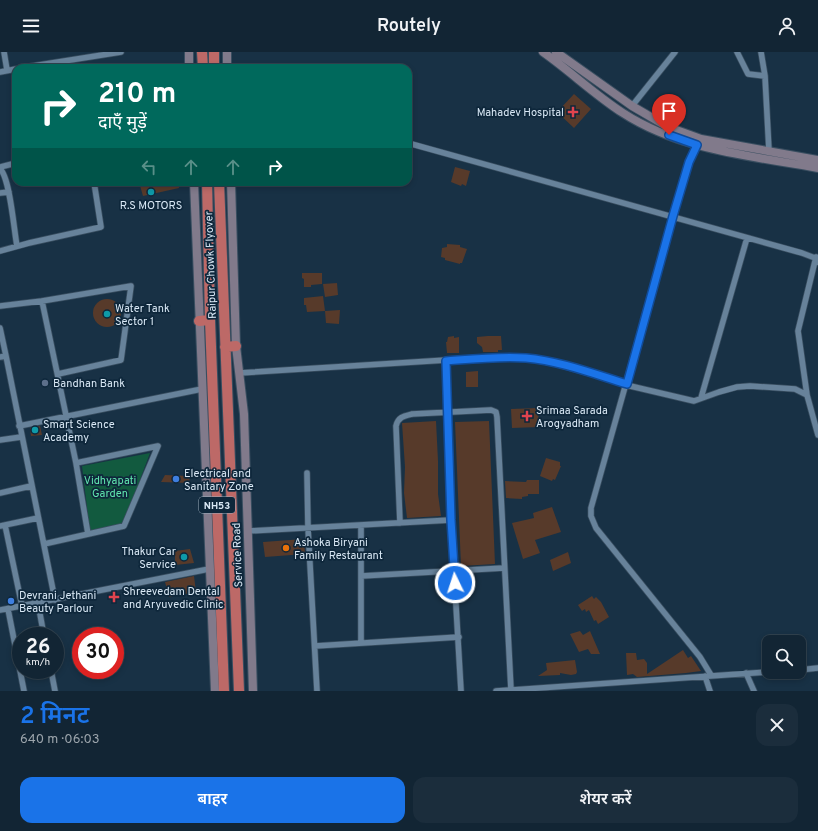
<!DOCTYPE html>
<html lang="hi">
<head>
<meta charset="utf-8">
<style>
  :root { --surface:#122534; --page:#1b2d3c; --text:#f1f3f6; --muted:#9ca5ac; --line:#31424f; --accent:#1a73e8 }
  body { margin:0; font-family:Overpass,"Noto Sans Devanagari",sans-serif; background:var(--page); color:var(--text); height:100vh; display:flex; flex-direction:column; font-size:15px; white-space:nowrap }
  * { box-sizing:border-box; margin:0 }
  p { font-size:13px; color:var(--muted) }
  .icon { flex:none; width:22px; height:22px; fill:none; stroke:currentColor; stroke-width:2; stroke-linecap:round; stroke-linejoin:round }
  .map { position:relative; height:639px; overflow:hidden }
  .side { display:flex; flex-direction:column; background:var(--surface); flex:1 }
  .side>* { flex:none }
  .hud { position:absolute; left:12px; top:12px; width:400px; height:122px; border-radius:12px; box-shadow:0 2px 6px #0003,0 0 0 1px var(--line); background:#00695c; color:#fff; overflow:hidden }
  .controls { position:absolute; left:762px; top:583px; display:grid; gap:8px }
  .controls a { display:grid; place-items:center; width:44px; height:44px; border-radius:8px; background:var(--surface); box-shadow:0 2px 6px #0003,0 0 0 1px var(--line); font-size:20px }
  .speed { position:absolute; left:12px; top:575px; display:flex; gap:8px; font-size:20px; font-weight:700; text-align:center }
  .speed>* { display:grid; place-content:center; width:52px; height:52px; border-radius:50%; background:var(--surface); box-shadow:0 2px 6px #0003,0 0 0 1px var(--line); line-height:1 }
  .speed small { font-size:10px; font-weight:400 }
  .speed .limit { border:6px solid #d22; background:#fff; color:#111 }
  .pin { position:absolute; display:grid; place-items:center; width:34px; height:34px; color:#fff; margin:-41px -17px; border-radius:50% 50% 50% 0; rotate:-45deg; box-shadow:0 0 4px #0007 }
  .pin .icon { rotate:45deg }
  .me { position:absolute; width:44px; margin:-22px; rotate:356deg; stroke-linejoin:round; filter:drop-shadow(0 0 3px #0008) }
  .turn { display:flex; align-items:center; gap:14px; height:84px; padding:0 20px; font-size:18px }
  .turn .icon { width:52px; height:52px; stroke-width:2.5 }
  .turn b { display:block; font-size:28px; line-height:34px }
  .lanes { display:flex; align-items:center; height:38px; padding:0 20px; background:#0003; justify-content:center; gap:20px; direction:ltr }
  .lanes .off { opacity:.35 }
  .round { display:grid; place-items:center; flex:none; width:42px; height:42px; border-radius:12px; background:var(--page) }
  .headline { display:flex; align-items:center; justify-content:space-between; height:68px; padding:0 20px }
  h1 { font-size:24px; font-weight:600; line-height:30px; color:var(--accent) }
  .primary-button { display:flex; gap:8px; margin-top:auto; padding:8px 20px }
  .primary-button a { flex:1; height:46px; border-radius:12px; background:var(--accent); color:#fff; font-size:16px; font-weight:600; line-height:46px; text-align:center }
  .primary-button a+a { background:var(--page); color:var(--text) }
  header { display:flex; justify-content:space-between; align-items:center; height:52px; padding:0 20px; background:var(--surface); font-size:18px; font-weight:600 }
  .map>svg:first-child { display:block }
  .green { fill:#125a3f }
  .building { fill:#573a2a }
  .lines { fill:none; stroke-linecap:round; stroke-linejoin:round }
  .street-casing { stroke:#394e60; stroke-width:7 }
  .secondary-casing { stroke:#394e60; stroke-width:10 }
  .highway-casing { stroke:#394e60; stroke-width:12 }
  .street { stroke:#67829a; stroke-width:5.5 }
  .secondary { stroke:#817a8b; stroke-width:8 }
  .highway { stroke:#bd6967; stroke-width:10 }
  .route-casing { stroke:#114b97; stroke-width:10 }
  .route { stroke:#1a73e8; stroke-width:7 }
  .health-dot { fill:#e0444e; stroke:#0e273b; stroke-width:1.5 }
  .culture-dot { fill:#0f9aa8; stroke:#0e273b; stroke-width:1.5 }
  .service-dot { fill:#5c6f8a; stroke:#0e273b; stroke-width:1.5 }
  .shop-dot { fill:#3f7fe0; stroke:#0e273b; stroke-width:1.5 }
  .food-dot { fill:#e8710a; stroke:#0e273b; stroke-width:1.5 }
  .labels { text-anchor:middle; stroke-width:3.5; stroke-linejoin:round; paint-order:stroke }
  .shield { fill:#0e273b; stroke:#9caebd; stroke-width:1 }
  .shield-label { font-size:10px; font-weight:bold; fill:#d9e8f5 }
  .poi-label { font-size:11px; fill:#d9e8f5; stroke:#0e273b; text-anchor:start }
  .street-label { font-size:11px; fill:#d9e8f5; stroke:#0e273b }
  .park-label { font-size:11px; fill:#61e7af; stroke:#0e273b }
</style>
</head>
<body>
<header><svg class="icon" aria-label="menu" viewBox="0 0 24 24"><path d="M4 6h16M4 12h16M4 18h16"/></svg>Routely<svg class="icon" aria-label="person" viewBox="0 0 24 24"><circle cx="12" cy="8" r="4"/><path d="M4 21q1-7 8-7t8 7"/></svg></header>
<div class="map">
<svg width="818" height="639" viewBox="0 0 818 639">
  <rect width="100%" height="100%" fill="#183145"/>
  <!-- green -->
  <path class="green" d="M150 401 123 473 90 480 82 414Z"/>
  <!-- building -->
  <path class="building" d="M574 42 591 57 574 76 557 60Z
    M455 115 470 119 466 134 462 132 461 134 451 130Z
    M139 130H178L179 136 143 144Z
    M447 192 460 193V195L467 197 462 211H460V212L445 208V206L441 205 442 196 447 195Z
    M302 221H322V232L311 233V235H304V227L302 226Z
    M337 231 338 243 325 245 323 232Z
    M323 244 325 259 307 260 306 253H304V246Z
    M93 261a14 14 0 1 1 28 0a14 14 0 1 1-28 0Z
    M340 258 339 272 326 271 325 259Z
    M454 284V286L459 285V301H447L446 290H447L448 285Z
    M488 284H501L502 298H498V300H483L482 295 477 291V285Z
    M478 319V335H466V320Z
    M538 356 539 375 512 376 511 357Z
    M436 369 438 409V442L441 464 407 466 404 441 405 415 402 371Z
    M489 369 495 512 461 514 455 370Z
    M40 374 42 383 31 384 30 376Z
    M546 406 560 410V414H561L555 428 553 427 552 429 540 424Z
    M165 423 190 424 189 431 161 430Z
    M527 428H539V442H528V444L522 445V447L506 446 505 429 526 430Z
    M552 455 561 480 535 488 540 501 523 507 512 471 534 466 533 461Z
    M304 487 305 502 265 505 263 490Z
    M190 497 194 511 175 513V499Z
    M568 500 571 511 553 519 550 508Z
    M194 524 196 540 169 545 165 530Z
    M592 544 594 547 596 545 601 550 609 565 598 572 596 568 594 569 589 558 586 560 585 557 582 559 578 553Z
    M580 579 583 583 590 579 600 602H591L588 597 579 600 570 582Z
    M683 598 688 606 691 604 701 619 686 621 637 625 633 622 627 623 626 601H636L637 608 644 607 647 611V622Z
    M575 608 577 620 576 622 571 623 560 621V623L538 624 547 618 546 611Z"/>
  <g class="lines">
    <!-- street casing -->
    <g class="street-casing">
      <path id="street" d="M4 0 7 18
        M737 0 748 22 765 24
        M761 0 765 24 769 99
        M20 16 121 0
        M0 20 16 17
        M632 54 675 0
        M408 91 802 201 815 206 818 210
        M697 93 689 111 673 164 591 456V464L596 476 700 605 711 623
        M0 115 16 111
        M0 117C10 125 14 179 17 194
        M0 141 9 140
        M0 199 29 191 101 175 94 130
        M42 249 76 411 88 482
        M0 254 42 249 131 234 121 308 58 322
        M0 276 6 304
        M0 305 6 304 55 548
        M446 309 451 468 461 639
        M239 321 479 306H526L553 311 627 332
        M626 333 694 349 719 340 737 335 750 334 795 337 807 343 818 383
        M807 343 798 279 816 205
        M701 346 747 186
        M19 374 202 337
        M0 388 21 385
        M307 421 308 476 317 639
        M0 441 31 434
        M400 471 396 374C398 365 404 364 412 362L491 358 496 360 497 365 511 638
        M5 473 22 554
        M0 474 38 466
        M248 479 451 468
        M44 492 124 474 158 394 76 411
        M361 524 504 516
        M38 551 44 584
        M8 557 24 639
        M0 558 209 517
        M361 591V473
        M315 594 459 585
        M51 618 55 639
        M799 618 818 616
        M746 621 754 639
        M705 624 710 639
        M496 639 769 620"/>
    </g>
    <!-- secondary casing -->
    <g class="secondary-casing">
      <path id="secondary" d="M189 0V16
        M227 0V16
        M543 0C570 19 595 43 623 61 680 98 752 104 818 116
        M556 0 632 54 668 75 701 87 818 108
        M194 130 215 639
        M231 130 236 294 244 362 253 639"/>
    </g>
    <!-- highway casing -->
    <g class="highway-casing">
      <path id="highway" d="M202 0 203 16
        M214 0V16
        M207 130 210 268 224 639
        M219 130 239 639
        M199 269 210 268
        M225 295 236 294"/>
    </g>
    <!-- street -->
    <use href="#street" class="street"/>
    <!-- secondary -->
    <use href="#secondary" class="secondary"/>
    <!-- highway -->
    <use href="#highway" class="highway"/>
  </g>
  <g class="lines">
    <!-- route casing -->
    <g class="route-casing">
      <path id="route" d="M455 531 451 468 446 309C472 307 500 304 526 306 560 309 594 322 627 332L673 164 689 110 697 93 669 83"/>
    </g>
    <!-- route -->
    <use href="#route" class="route"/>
  </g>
  <!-- markers -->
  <g class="health-dot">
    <path d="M571 54h4v4h4v4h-4v4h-4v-4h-4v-4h4z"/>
    <path d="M525 358h4v4h4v4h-4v4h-4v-4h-4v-4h4z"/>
    <path d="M112 539h4v4h4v4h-4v4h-4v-4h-4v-4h4z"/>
  </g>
  <g class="culture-dot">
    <circle cx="151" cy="140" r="4"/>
    <circle cx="107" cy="262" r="4"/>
    <circle cx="35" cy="378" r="4"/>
    <circle cx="184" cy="505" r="4"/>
  </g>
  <circle class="service-dot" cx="45" cy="331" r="4"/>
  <g class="shop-dot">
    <circle cx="176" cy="427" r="4"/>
    <circle cx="11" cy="549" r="4"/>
  </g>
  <circle class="food-dot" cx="286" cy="496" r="4"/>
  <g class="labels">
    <!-- shield labels -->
    <rect class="shield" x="199" y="445" width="36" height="16" rx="3"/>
    <g class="shield-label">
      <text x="217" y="457">NH53</text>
    </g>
    <!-- poi labels -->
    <g class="poi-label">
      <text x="564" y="64" text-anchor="end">Mahadev Hospital</text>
      <text x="151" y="157" text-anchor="middle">R.S MOTORS</text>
      <text x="115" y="260">Water Tank<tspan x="115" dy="13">Sector 1</tspan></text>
      <text x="53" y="335">Bandhan Bank</text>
      <text x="536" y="362">Srimaa Sarada<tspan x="536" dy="13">Arogyadham</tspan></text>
      <text x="43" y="376">Smart Science<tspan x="43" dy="13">Academy</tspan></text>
      <text x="184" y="425">Electrical and<tspan x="184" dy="13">Sanitary Zone</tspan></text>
      <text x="294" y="494">Ashoka Biryani<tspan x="294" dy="13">Family Restaurant</tspan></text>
      <text x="176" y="503" text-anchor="end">Thakur Car<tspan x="176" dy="13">Service</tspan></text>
      <text x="123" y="543">Shreevedam Dental<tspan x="123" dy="13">and Aryuvedic Clinic</tspan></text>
      <text x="19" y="547">Devrani Jethani<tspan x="19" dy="13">Beauty Parlour</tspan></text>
    </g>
    <!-- street labels -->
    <g class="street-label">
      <text transform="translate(210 213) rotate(-92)" y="4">Raipur Chowk Flyover</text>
      <text transform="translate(237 503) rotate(-92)" y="4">Service Road</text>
    </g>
    <!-- park labels -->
    <g class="park-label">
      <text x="110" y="432">Vidhyapati<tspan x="110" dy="13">Garden</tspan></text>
    </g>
  </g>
</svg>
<div class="controls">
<a><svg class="icon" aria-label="search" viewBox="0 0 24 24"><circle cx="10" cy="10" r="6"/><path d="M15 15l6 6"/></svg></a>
</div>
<div class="speed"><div>26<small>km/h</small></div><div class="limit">30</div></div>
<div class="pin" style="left:669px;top:83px;background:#d93025"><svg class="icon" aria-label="arrive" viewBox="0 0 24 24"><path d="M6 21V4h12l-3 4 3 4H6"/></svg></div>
<svg class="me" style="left:455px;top:531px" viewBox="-20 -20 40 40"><circle r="17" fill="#1a73e8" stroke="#fff" stroke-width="3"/><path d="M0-11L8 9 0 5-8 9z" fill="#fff"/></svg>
<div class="hud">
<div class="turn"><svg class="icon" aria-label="right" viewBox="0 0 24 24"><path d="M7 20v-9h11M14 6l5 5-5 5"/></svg><div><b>210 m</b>दाएँ मुड़ें</div></div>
<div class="lanes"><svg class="icon off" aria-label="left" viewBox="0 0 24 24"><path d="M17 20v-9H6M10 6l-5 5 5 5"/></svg><svg class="icon off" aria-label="ahead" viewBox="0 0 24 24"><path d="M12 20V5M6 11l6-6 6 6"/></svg><svg class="icon off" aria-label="ahead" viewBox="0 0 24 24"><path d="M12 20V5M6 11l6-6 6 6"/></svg><svg class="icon" aria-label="right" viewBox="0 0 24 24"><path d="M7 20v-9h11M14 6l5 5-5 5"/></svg></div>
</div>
</div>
<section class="side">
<div class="headline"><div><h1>2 मिनट</h1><p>640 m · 06:03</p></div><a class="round"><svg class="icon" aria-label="close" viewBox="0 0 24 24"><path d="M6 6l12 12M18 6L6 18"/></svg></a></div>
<div class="primary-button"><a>बाहर</a><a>शेयर करें</a></div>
</section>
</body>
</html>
